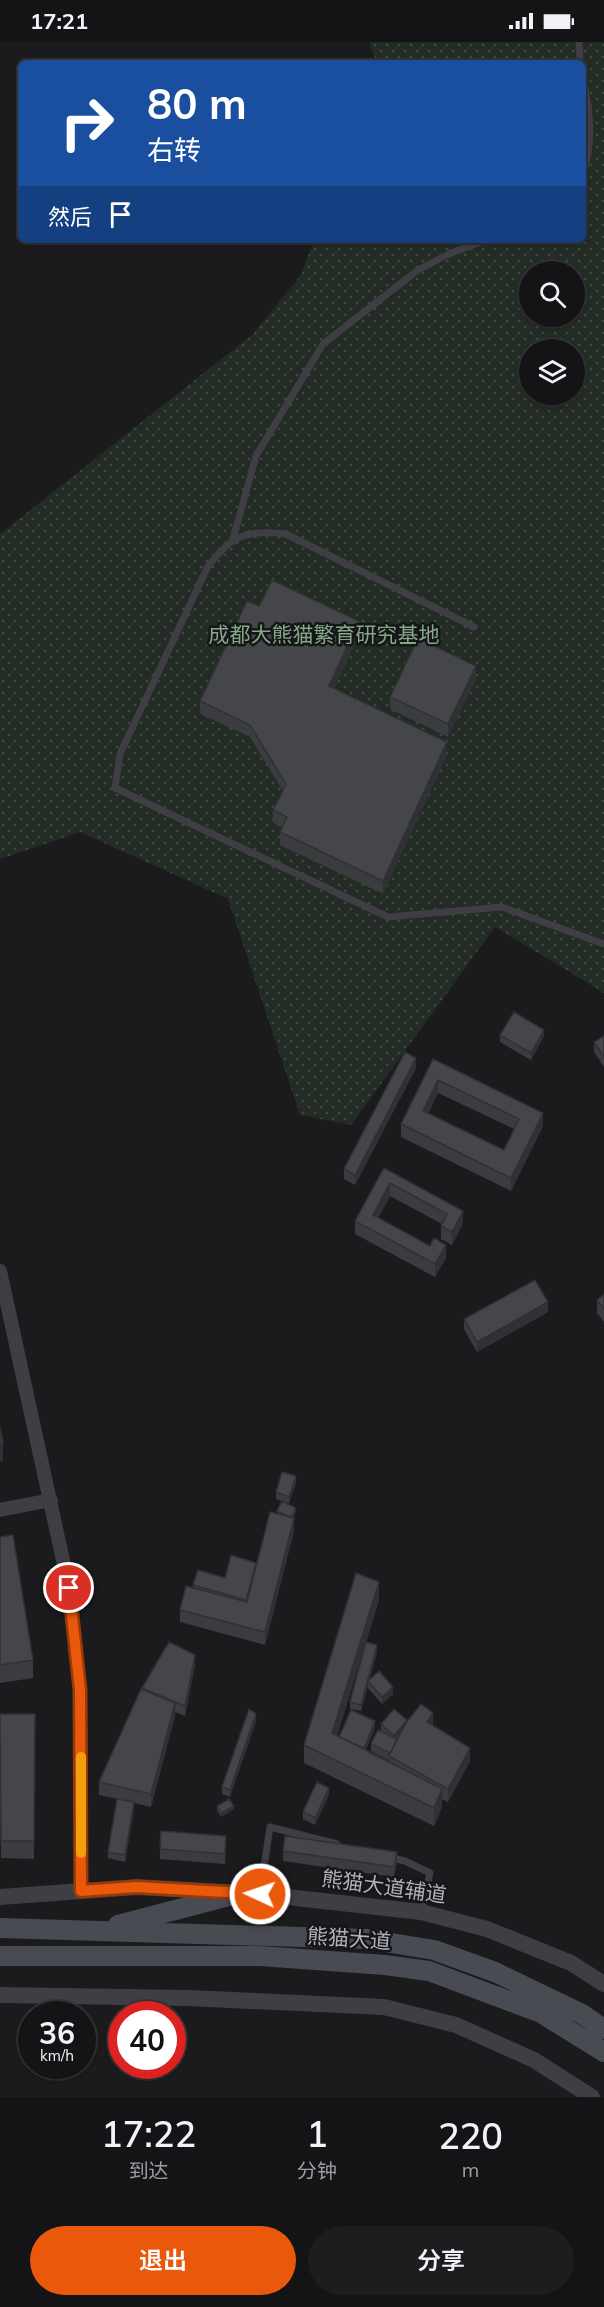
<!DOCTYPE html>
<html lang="zh">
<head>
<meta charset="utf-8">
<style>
  :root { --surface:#141416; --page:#1d1d1f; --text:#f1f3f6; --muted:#9d9ea1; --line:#333335; --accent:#ea580c }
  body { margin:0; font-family:Mulish,"Noto Sans SC",sans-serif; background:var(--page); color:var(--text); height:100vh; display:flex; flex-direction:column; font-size:22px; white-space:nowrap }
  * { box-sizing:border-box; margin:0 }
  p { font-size:20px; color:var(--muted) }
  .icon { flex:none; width:33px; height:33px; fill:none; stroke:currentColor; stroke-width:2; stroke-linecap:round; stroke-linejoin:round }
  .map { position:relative; height:2055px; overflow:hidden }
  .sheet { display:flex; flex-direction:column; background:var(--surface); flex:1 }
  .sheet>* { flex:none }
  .banner { position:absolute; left:18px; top:18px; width:568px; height:183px; border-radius:9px; box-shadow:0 2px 4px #0004,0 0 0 2px var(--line); background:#1a4fa0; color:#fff; overflow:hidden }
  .controls { position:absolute; left:519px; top:219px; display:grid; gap:12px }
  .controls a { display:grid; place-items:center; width:66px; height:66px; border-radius:50%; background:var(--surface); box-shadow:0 2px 4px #0004,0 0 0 2px var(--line); font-size:30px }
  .speed { position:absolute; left:18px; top:1959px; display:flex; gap:12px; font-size:30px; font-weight:700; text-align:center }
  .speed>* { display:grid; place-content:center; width:78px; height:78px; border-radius:50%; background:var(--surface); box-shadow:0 2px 4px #0004,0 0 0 2px var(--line); line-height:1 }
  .speed small { font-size:15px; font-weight:400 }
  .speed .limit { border:9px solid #d22; background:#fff; color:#111 }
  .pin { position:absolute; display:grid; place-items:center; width:51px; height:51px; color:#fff; margin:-26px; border:3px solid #fff; border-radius:50%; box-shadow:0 2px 6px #0007 }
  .me { position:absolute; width:66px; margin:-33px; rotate:273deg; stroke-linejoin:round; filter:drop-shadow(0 0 4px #0008) }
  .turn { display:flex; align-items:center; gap:21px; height:126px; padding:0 30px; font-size:27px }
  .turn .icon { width:78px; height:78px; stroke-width:2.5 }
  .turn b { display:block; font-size:42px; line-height:51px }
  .then { display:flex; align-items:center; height:57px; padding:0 30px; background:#0003; gap:12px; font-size:22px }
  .eta { display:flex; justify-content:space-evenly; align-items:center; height:102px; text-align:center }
  .eta b { font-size:36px; font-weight:600; line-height:42px }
  .cta { display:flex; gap:12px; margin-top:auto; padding:12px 30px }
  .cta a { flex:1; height:69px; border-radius:36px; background:var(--accent); color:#fff; font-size:24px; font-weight:600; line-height:69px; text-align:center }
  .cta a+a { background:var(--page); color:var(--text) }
  .status { display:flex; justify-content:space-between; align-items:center; height:42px; padding:0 30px; background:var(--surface); direction:ltr }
  .status svg { height:16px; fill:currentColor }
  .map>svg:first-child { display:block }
  .grass { fill:url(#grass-dots); fill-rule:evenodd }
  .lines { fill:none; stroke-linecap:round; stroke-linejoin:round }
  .service { stroke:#3e3e44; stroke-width:7 }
  .minor { stroke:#3e3e44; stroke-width:14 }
  .tertiary { stroke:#3e3e44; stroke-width:16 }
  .secondary { stroke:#494b52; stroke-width:20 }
  .wall { fill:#3b3c40; fill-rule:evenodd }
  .shaded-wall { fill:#303134 }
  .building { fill:#45464a; stroke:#303134; stroke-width:1.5; fill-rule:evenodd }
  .route-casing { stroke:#983908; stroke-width:15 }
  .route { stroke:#ea580c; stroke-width:10 }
  .slow { stroke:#f59e0b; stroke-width:10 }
  .labels { text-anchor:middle; stroke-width:5; stroke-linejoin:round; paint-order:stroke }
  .park-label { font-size:21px; fill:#84a787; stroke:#161618 }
  .street-label { font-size:21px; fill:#adb1bc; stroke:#161618 }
</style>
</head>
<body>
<div class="status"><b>17:21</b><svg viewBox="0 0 49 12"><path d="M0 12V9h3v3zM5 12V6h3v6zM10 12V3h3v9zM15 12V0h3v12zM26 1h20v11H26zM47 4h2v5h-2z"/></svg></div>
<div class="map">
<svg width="604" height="2055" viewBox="0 0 604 2055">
  <defs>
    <pattern id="grass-dots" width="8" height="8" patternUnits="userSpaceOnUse" patternTransform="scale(1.5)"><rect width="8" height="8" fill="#222b24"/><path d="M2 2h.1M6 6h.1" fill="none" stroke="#3f4742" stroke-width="1.8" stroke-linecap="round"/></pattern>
  </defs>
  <rect width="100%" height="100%" fill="#1b1b1d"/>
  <!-- grass -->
  <path class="grass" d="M369 0H604V951L495 885 351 1083 300 1073 228 857 80 790 0 817V492L253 292 301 233 314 198H584V21H377ZM530 230H574V274H530ZM530 308H574V352H530Z"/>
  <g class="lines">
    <!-- service -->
    <path class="service" d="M579 0 580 21
      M584 40C590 71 593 98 584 129
      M233 497 256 414 323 302 418 228 451 211 486 198
      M474 585 286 492C246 487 230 494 207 526L120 712 115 746 388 875 502 865 604 902
      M388 1815 405 1819 430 1831 421 1870
      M260 1851 270 1785 337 1802"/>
    <!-- minor -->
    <path class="minor" d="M0 1229 69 1546 80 1648 81 1849
      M0 1468 51 1458"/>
    <!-- tertiary -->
    <path class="tertiary" d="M0 1855 137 1845 260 1852 421 1870 487 1887 571 1921 604 1942
      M0 1953 188 1956 384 1965 456 1983 534 2018 592 2055"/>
    <!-- secondary -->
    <path class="secondary" d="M118 1883 240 1851
      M0 1886 367 1897 434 1908 495 1930 582 1972 604 1987
      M0 1914H260L385 1923 429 1929 541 1971 604 2010"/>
  </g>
  <!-- wall -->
  <path class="wall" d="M259 564 359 592 334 647 447 713 383 852 280 803V790L282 785 273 781V768L283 749 250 695 200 672V659Z
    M476 637 448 695 390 667V655Z
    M500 993 544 994 531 1018 500 1000Z
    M604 994V1025L594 1010V1000Z
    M433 1017 543 1084 511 1149 401 1095V1082ZM438 1051 514 1087 504 1108 428 1072Z
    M416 1026 355 1143 344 1137V1127Z
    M384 1126 463 1181 452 1203 441 1197V1184L442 1182 390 1154 378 1176 446 1216 435 1235 355 1192V1179Z
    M604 1253V1280L597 1271V1258Z
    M548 1270 477 1310 464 1287V1277Z
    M296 1441 289 1461 284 1460 296 1469 293 1476 294 1489 265 1603 180 1580V1568L193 1546V1543L225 1536 256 1524 282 1459 276 1457V1450Z
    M0 1495 33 1618V1636L0 1641Z
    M379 1558 337 1694 339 1695 375 1685 366 1708 389 1720V1718L371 1709V1702L381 1689V1682L407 1679 433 1684 470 1719 448 1760 442 1757V1765L434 1784 304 1721V1703Z
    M377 1610 369 1638 393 1652 382 1662 368 1646V1644L361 1669 350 1667V1660Z
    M195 1623 185 1674 175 1670V1674L151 1765 134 1761V1767L125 1820 108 1816V1810L123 1758 99 1753V1740L142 1646Z
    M0 1672H35L34 1817 1 1816Z
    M256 1679 230 1755 222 1752V1745Z
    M329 1753 315 1783 303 1777V1770Z
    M217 1764 234 1767 221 1775 217 1768Z
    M226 1804 225 1822 160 1817V1807Z
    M283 1809 397 1820 394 1835 283 1819Z"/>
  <!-- shaded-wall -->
  <path class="shaded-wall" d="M359 579V592L329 657V644Z
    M476 624V637L448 695V682Z
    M447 700V713L383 852V839Z
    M544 988V994L531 1018V1011Z
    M416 1016V1026L355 1143V1133Z
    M438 1038V1051L423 1082V1069Z
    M543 1071V1084L511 1149V1136Z
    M390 1141V1154L373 1186V1173Z
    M463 1169V1181L452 1203V1190Z
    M446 1203V1216L435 1235V1222Z
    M548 1260V1270L477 1310V1300Z
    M3 1401V1419L0 1420V1402Z
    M296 1434V1441L289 1461V1455Z
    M294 1476V1489L265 1603V1590Z
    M256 1521V1531L246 1568V1558Z
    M379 1540V1558L332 1709V1691Z
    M377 1603V1610L369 1640 368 1639V1644L361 1669V1663Z
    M195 1613V1623L185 1674V1664Z
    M393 1645V1652L382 1662V1655Z
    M175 1661V1674L151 1765V1752Z
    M433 1671V1684L427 1680Z
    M256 1672V1679L230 1755V1748Z
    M407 1678 391 1716 394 1701V1694Z
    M375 1679V1685L364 1712V1706Z
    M470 1706V1719L448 1760V1747Z
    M329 1746V1753L315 1783V1776Z
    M442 1747V1765L434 1784V1766Z
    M134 1760V1767L125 1820V1813Z
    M234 1764V1767L221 1775V1771Z
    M397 1810V1820L394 1835V1825Z"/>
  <!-- building -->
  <path class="building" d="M272 538 359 579 329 644 447 700 383 839 280 790 287 775 273 768 286 742 250 683 200 659 247 559 259 564Z
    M418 596 476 624 448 682 390 655Z
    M514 970 544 988 531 1011 500 993Z
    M604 994V1015L594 1000Z
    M405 1010 416 1016 355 1133 344 1127Z
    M433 1017 543 1071 511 1136 401 1082ZM438 1038 519 1077 504 1108 423 1069Z
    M384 1126 463 1169 452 1190 441 1184 447 1172 390 1141 373 1173 430 1204 434 1196 446 1203 435 1222 355 1179Z
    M535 1238 548 1260 477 1300 464 1277Z
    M604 1253V1267L597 1258Z
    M0 1385 3 1401 0 1402Z
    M282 1430 296 1434 289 1455 276 1450Z
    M282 1459 296 1466 291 1475 277 1469Z
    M270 1470 294 1476 265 1590 180 1568 186 1544 247 1560Z
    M13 1493 33 1618 0 1623V1495Z
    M231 1513 256 1521 246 1558 193 1543 198 1528 225 1536Z
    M356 1531 379 1540 332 1691 442 1747 434 1766 304 1703Z
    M169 1600 195 1613 185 1664 142 1646Z
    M366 1600 377 1603 361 1663 350 1660Z
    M379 1629 393 1645 382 1655 368 1639Z
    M141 1647 175 1661 151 1752 99 1740Z
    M421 1662 433 1671 427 1680 470 1706 448 1747 389 1714 406 1681Z
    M249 1667 256 1672 230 1748 222 1745Z
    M394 1667 407 1678 394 1694 381 1682Z
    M351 1668 375 1679 364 1706 339 1695Z
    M0 1672H35L34 1799H1Z
    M378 1688 397 1697 390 1711 371 1702Z
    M368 1709 388 1718 387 1719 368 1710Z
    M317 1740 329 1746 315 1776 303 1770Z
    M117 1757 134 1760 125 1813 108 1810Z
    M229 1757 234 1764 221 1771 217 1764Z
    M161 1789 226 1794 225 1812 160 1807Z
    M285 1794 397 1810 394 1825 283 1809Z"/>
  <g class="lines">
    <!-- route casing -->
    <g class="route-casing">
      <path id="route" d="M69 1546 80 1648 81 1849 136 1845 260 1852"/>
    </g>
    <!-- route -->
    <use href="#route" class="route"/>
    <!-- slow -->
    <path class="slow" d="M81 1715V1811"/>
  </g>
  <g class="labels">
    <!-- park labels -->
    <g class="park-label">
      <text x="324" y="600">成都大熊猫繁育研究基地</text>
    </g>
    <!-- street labels -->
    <g class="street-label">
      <text transform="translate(384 1845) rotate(8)" y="7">熊猫大道辅道</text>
      <text transform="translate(349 1897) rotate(4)" y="7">熊猫大道</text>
    </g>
  </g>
</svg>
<div class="controls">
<a><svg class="icon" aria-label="search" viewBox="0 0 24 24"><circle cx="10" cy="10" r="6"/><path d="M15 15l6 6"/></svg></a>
<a><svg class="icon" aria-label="layers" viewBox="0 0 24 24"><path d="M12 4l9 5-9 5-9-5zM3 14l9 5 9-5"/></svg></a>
</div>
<div class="speed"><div>36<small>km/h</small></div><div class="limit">40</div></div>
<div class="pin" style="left:69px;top:1546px;background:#d93025"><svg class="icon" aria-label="arrive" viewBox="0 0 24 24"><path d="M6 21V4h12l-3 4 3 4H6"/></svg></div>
<svg class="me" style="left:260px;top:1852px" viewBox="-20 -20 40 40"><circle r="17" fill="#ea580c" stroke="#fff" stroke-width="3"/><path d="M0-11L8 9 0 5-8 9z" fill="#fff"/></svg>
<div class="banner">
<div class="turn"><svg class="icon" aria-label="right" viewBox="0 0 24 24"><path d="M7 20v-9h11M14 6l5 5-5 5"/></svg><div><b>80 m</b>右转</div></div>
<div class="then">然后<svg class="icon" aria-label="arrive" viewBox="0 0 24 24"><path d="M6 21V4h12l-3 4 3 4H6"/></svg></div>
</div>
</div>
<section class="sheet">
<div class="eta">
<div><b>17:22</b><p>到达</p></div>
<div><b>1</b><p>分钟</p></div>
<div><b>220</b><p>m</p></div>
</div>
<div class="cta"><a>退出</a><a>分享</a></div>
</section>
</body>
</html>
